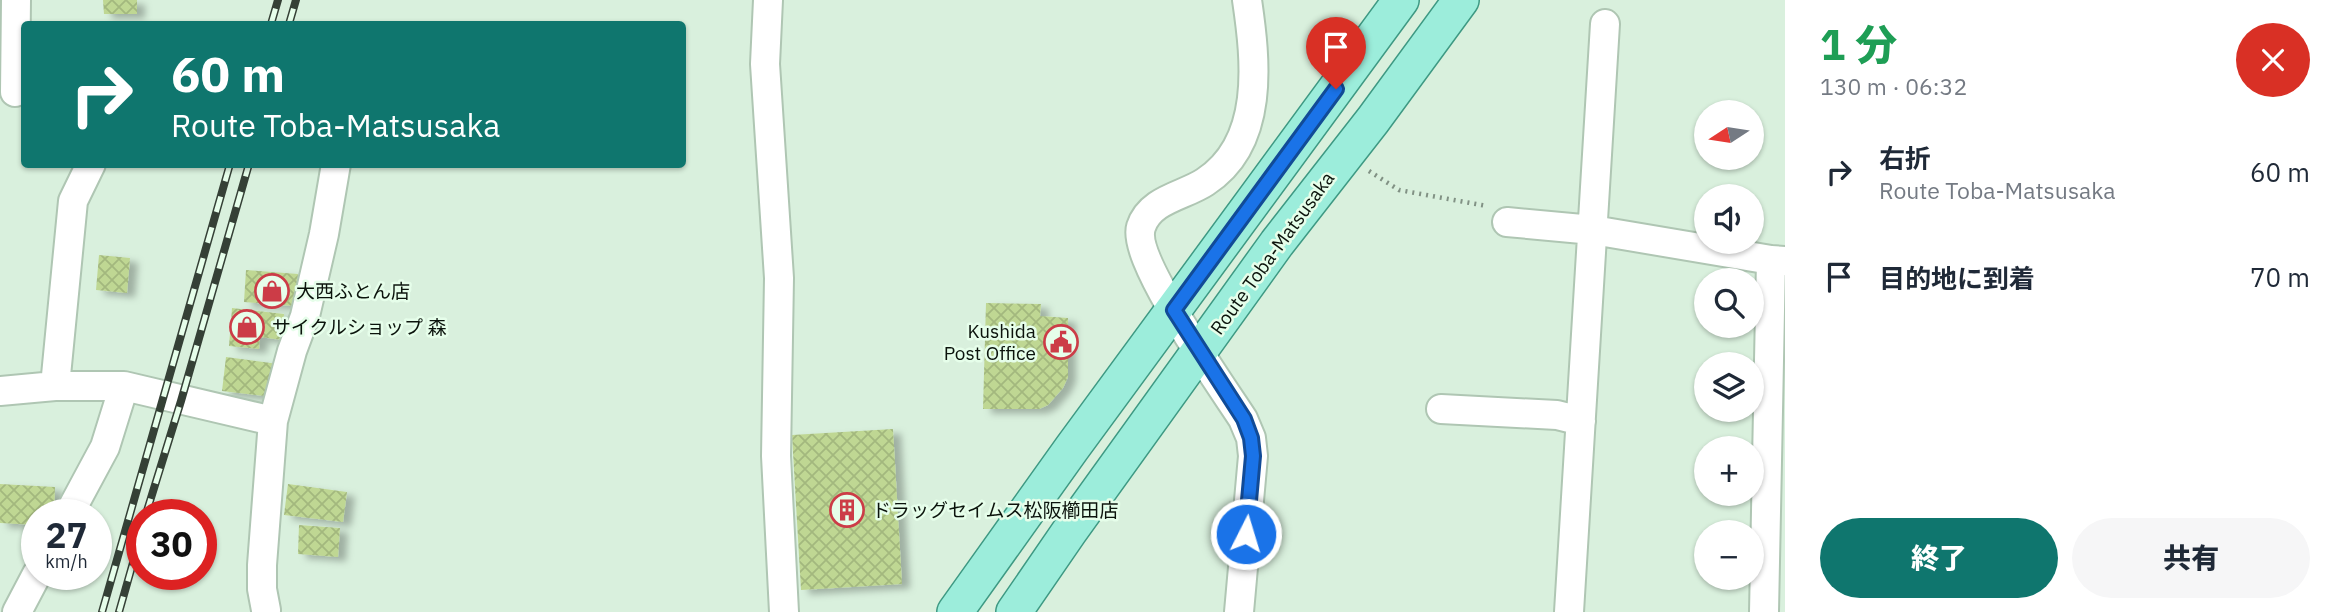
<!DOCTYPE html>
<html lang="ja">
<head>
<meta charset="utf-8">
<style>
  :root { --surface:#fff; --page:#f6f6f7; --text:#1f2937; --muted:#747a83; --accent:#0f766e }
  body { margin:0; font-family:"IBM Plex Sans","Noto Sans JP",sans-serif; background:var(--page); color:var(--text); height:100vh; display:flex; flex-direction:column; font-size:26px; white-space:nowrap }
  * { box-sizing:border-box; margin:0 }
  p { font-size:23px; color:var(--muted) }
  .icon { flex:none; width:38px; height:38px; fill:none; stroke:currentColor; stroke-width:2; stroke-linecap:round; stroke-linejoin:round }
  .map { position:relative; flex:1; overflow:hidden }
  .sheet { display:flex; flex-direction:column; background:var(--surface); width:560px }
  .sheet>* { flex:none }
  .banner { position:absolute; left:21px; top:21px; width:665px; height:147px; border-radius:7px; box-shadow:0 2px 5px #0004; background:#0f766e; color:#fff; overflow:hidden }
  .needle { width:46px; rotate:258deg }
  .controls { position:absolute; left:1694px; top:100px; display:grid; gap:14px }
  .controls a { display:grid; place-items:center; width:70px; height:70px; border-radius:50%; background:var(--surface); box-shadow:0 2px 5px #0004; font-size:35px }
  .speed { position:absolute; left:21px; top:499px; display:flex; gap:14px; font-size:35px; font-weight:700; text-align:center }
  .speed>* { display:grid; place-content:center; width:91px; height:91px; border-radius:50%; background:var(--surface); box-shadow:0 2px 5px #0004; line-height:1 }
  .speed small { font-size:18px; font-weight:400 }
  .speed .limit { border:10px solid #d22; background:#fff; color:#111 }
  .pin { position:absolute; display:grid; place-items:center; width:60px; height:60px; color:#fff; margin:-72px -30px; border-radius:50% 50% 50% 0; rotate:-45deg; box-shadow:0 0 7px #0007 }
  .pin .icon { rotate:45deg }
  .me { position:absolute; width:77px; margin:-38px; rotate:5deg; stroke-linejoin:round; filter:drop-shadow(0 0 5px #0008) }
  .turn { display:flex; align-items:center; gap:24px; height:147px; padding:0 35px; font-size:32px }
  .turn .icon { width:91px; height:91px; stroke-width:2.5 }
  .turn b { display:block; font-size:49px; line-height:60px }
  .round { display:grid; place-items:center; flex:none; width:74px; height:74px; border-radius:37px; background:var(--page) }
  .head { display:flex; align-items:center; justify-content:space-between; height:119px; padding:0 35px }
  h1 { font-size:42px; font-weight:800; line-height:52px; color:#1e9e55 }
  .button { display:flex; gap:14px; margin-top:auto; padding:14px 35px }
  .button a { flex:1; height:80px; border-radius:42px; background:var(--accent); color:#fff; font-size:28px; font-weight:800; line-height:80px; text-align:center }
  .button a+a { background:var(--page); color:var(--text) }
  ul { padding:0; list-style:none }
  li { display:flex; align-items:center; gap:21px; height:105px; padding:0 35px }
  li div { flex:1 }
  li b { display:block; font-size:26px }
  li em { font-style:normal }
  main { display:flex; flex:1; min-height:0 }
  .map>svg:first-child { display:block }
  .building { fill:url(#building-cross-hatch); filter:url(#shadow) }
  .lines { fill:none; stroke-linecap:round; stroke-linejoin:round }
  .minor-casing { stroke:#afc6b3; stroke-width:32 }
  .major-casing { stroke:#3e9983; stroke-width:38 }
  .path { stroke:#819184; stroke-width:4.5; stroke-dasharray:2 5; stroke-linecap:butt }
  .minor { stroke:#fff; stroke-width:28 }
  .major { stroke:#9ceddb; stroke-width:35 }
  .rail-casing { stroke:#354036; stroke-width:8 }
  .rail { stroke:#e6feea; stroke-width:5; stroke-dasharray:16; stroke-linecap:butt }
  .route-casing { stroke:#114b97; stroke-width:18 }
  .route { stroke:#1a73e8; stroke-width:12 }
  .labels { text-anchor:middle; stroke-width:5; stroke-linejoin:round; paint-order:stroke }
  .street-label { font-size:19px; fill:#0b130c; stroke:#e6feea }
  .poi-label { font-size:19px; fill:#0b130c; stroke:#e6feea; text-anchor:start }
</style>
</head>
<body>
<main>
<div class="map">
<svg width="1785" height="612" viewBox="0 0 1785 612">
  <defs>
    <pattern id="building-cross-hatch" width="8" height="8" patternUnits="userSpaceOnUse" patternTransform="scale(1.75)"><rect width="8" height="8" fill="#bfd793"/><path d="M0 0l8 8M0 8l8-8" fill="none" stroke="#a3b87e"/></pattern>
    <filter id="shadow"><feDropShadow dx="8" dy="4.5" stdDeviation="3.5" flood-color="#0004"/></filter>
  </defs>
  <rect width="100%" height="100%" fill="#d9f0dd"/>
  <!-- building -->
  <path class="building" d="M103 0H137V14H104Z
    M99 255 130 258 127 293 96 290Z
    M246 270 298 274 295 306 244 302Z
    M986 303 1041 304 1040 316 1068 318V377L1063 388 1048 405 1039 409H983Z
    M232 308 284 314 282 340 260 337 259 349 229 346Z
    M226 357 278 364 274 397 222 391Z
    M893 429 902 584 801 590 792 435Z
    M0 484 55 487 54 514H37V525L0 523Z
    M288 484 347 492 343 522 284 515Z
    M299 525 340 528 338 557 298 554Z"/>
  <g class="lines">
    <!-- minor casing -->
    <g class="minor-casing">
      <path id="minor" d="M768 0 765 64 779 278 776 456 784 612
        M15 92 16 0
        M1507 222 1593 230 1771 260
        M55 386 73 201 91 164
        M0 391 55 386H124L273 421
        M1441 409 1557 415 1581 421
        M69 514 105 447 124 386
        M266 610 262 589V565L273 421 292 351 305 316 324 234 336 164
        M17 612 37 574
        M1239 612 1253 456 1251 438 1243 419C1223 388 1131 259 1141 227 1150 199 1184 196 1205 182 1265 143 1256 61 1247 0
        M1569 612 1605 24
        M1764 612 1771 260 1785 261"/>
    </g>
    <!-- major casing -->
    <g class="major-casing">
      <path id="major" d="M955 612 1072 448 1401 0
        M1014 612 1069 532 1277 243 1373 120 1461 0"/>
    </g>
    <!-- path -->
    <path class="path" d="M1369 171 1399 190 1487 206"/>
    <!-- minor -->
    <use href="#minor" class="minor"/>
    <!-- major -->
    <use href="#major" class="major"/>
    <!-- rail casing -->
    <g class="rail-casing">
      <path id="rail" d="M271 24 278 0
        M289 24 296 0
        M146 514 181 401 249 164
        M102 612 230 164
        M119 612 142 531"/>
    </g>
    <!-- rail -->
    <use href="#rail" class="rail"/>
  </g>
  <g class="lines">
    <!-- route casing -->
    <g class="route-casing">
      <path id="route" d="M1246 534 1253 456 1251 438 1244 419 1174 310 1336 89"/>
    </g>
    <!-- route -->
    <use href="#route" class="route"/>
  </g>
  <!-- icons -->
  <defs>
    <g id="shop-ring" transform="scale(1.75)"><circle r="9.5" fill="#e6feea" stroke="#cc3c47" stroke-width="1.5"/><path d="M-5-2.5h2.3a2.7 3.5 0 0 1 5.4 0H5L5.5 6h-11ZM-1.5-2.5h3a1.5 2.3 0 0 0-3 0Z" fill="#cc3c47"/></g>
    <g id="civic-ring" transform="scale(1.75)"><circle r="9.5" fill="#e6feea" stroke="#cc3c47" stroke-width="1.5"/><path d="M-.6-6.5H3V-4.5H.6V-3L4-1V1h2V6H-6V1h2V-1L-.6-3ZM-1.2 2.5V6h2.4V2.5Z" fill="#cc3c47"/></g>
    <g id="building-ring" transform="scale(1.75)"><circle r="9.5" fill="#e6feea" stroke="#cc3c47" stroke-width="1.5"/><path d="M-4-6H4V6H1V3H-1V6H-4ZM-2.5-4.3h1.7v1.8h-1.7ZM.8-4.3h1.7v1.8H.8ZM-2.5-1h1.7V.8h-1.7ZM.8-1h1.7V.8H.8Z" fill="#cc3c47"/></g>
  </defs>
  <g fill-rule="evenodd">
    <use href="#shop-ring" x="272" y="291"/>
    <use href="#shop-ring" x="247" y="327"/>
    <use href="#civic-ring" x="1061" y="342"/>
    <use href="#building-ring" x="847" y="510"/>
  </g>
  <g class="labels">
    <!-- street labels -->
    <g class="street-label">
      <text transform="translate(1272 253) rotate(-54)" y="7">Route Toba-Matsusaka</text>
    </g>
    <!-- poi labels -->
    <g class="poi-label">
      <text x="296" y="298">大西ふとん店</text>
      <text x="272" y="334">サイクルショップ 森</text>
      <text x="1036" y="338" text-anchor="end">Kushida<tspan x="1036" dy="22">Post Office</tspan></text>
      <text x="872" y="517">ドラッグセイムス松阪櫛田店</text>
    </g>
  </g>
</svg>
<div class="controls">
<a><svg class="needle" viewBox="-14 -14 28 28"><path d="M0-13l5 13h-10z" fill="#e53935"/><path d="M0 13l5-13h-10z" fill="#747a83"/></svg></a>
<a><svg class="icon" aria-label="sound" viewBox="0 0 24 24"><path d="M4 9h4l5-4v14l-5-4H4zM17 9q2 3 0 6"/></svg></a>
<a><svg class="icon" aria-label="search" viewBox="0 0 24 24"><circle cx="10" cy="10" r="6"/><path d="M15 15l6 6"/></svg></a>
<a><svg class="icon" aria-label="layers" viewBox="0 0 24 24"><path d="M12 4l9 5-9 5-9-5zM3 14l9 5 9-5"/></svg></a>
<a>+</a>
<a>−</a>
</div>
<div class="speed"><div>27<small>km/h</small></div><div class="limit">30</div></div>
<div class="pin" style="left:1336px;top:89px;background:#d93025"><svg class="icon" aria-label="arrive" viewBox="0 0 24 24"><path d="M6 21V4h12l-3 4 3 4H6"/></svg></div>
<svg class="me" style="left:1246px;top:534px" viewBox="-20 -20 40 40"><circle r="17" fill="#1a73e8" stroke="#fff" stroke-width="3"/><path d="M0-11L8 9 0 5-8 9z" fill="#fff"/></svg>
<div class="banner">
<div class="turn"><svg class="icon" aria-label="right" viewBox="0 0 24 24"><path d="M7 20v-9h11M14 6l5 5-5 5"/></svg><div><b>60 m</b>Route Toba-Matsusaka</div></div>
</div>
</div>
<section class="sheet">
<div class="head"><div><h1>1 分</h1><p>130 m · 06:32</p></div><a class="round" style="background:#d93025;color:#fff"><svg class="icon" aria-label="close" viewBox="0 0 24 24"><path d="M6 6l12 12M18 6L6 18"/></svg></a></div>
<ul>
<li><svg class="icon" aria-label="right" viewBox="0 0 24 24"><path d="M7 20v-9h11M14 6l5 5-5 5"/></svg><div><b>右折</b><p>Route Toba-Matsusaka</p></div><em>60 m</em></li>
<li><svg class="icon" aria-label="arrive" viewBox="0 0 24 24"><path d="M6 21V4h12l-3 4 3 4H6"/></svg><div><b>目的地に到着</b></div><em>70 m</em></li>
</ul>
<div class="button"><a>終了</a><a>共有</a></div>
</section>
</main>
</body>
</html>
